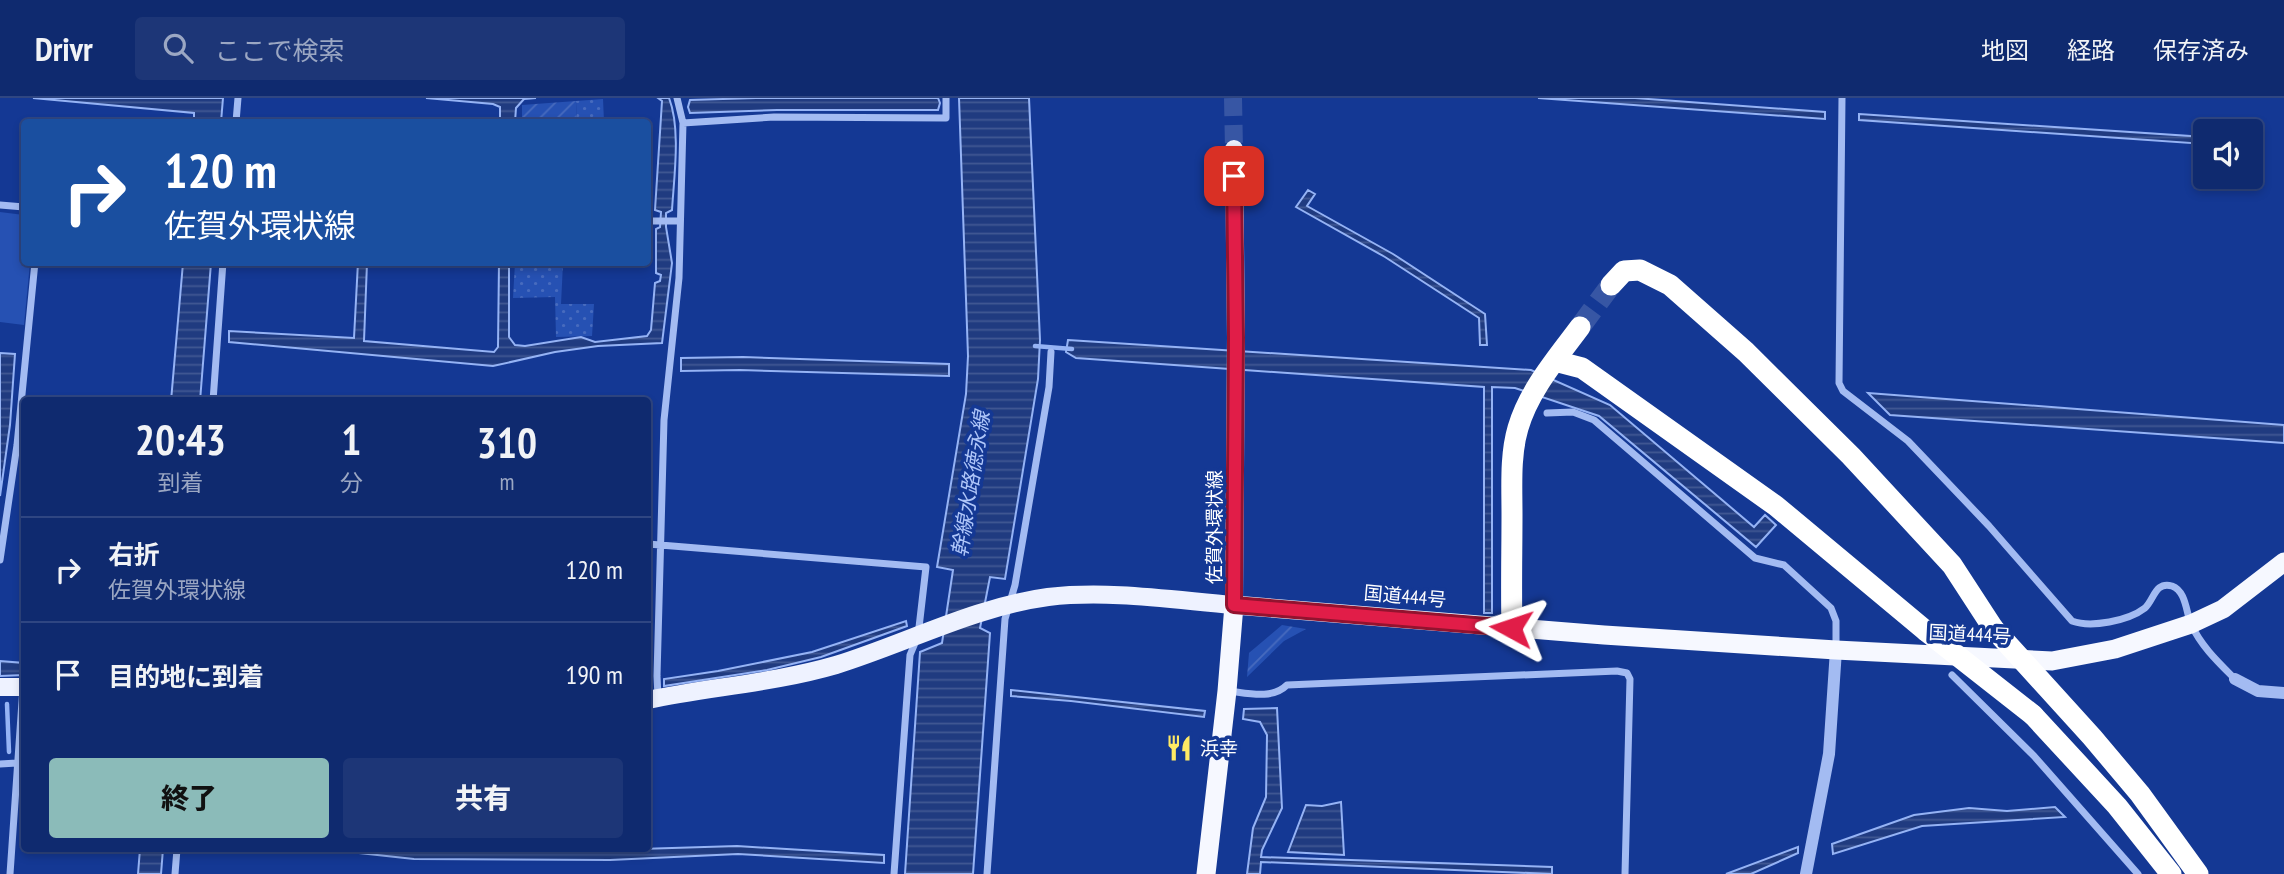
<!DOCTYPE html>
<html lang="ja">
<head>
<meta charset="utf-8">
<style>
  :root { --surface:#0f2a6f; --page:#1d3677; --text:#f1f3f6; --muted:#9ba7c3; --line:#2f4682; --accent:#8bbbb9 }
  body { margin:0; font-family:"PT Sans Narrow","Noto Sans JP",sans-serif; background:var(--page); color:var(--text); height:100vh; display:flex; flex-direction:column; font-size:26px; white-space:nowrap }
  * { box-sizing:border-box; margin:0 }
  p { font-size:23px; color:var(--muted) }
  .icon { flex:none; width:38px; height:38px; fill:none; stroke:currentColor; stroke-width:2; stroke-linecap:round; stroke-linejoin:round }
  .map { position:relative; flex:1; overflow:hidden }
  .drawer { position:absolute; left:21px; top:299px; width:630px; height:455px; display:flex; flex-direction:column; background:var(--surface); border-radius:7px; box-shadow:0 4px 10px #0003,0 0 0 2px var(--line) }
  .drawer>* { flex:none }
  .guide { position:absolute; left:21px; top:21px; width:630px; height:147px; border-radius:7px; box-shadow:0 4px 10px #0003,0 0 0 2px var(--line); background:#1a4fa0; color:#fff; overflow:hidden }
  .buttons { position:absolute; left:2193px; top:21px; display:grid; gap:14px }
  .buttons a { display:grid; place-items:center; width:70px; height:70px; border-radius:7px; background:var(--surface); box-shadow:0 4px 10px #0003,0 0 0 2px var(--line); font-size:35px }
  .pin { position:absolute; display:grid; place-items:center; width:60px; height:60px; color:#fff; margin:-30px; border-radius:14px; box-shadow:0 4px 10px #0006 }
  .me { position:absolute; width:77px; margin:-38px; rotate:275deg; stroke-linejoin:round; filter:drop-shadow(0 0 5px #0008) }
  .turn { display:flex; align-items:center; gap:24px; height:147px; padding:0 28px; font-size:32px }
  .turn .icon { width:91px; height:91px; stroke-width:2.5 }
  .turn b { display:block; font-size:49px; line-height:60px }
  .eta { display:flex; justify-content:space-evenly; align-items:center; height:119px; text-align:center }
  .eta b { font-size:42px; font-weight:800; line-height:49px }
  .action { display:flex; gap:14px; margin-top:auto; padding:14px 28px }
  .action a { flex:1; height:80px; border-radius:7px; background:var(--accent); color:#111; font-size:28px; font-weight:800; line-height:80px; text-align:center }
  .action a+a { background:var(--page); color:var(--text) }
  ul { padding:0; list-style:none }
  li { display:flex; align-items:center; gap:21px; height:105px; padding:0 28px; border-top:2px solid var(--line) }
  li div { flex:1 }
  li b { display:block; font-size:26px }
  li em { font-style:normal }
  header { display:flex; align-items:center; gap:42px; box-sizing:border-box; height:98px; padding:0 35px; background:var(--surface); border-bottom:2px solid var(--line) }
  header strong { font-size:33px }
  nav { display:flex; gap:38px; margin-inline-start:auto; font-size:24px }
  .search { width:490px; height:63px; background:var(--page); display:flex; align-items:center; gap:18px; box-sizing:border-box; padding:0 24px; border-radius:7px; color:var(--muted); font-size:26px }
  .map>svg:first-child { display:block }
  .grass { fill:url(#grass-dots) }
  .park { fill:#2651b3 }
  .garden { fill:url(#garden-furrows) }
  .water { fill:url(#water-rules); stroke:#95b3f5; stroke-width:2 }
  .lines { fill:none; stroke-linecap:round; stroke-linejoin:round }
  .stream { stroke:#95b3f5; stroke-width:4.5 }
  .primary-tunnel { stroke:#3756a4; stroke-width:18; stroke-dasharray:18 9; stroke-linecap:butt }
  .motorway-tunnel { stroke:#3756a4; stroke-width:21; stroke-dasharray:21 10; stroke-linecap:butt }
  .minor { stroke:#a3bbf2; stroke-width:7 }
  .tertiary { stroke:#a3bbf2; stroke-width:12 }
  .primary { stroke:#eef2ff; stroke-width:18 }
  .trunk { stroke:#f6f8ff; stroke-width:19 }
  .motorway { stroke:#fff; stroke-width:21 }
  .motorway-bridge { stroke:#fff; stroke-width:21 }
  .route-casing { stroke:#92132f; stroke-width:18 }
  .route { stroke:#e11d48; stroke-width:12 }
  .labels { text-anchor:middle; stroke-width:7; stroke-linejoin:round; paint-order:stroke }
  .street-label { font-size:19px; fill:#fff; stroke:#143894 }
  .poi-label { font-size:19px; fill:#fff; stroke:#143894; text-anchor:start }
  .water-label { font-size:21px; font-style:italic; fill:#afc6f9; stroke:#143894 }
</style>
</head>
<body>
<header>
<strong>Drivr</strong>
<div class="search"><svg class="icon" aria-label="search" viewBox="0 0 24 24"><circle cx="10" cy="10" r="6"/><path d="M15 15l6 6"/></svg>ここで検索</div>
<nav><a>地図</a><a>経路</a><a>保存済み</a></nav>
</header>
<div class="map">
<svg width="2284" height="776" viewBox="0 0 2284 776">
  <defs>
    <pattern id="grass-dots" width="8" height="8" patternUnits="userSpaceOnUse" patternTransform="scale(1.75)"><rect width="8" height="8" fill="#2651b3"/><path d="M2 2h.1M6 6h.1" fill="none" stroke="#476bbe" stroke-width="1.8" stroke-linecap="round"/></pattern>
    <pattern id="garden-furrows" width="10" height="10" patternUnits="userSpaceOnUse" patternTransform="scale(1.75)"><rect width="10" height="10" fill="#2651b3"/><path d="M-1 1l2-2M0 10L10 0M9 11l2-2" fill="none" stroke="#476bbe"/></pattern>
    <pattern id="water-rules" width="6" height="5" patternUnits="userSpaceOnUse" patternTransform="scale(1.75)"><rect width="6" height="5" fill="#203b80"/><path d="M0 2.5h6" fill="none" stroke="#415893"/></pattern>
  </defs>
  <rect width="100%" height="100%" fill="#143894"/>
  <!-- grass -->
  <path class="grass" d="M603 1 604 24H577L576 3Z
    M515 165H563L561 206H594L592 238 556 239 555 199 513 200Z"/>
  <!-- park -->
  <path class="park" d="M0 114 24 117V164L30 165 24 227 0 224Z"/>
  <!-- garden -->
  <path class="garden" d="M576 3 577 23 522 24V7Z
    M1282 527 1306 531 1284 543 1247 579 1249 555Z"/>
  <!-- water -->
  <path class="water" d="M33 0H223L221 24H194V15Z
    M426 0H536L524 1 516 10 515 24H500V9L493 6Z
    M658 0H669C681 31 674 79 672 112L666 115V129L672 165 662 245 598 248 555 254 493 268 229 244V233L354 240 358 164 367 165 364 243 494 254 498 249 499 164 509 165V239L515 247 525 248 581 239 595 244 647 238 651 232 655 185 660 183 661 177 656 175V131L660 129 661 114 655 112 662 3Z
    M756 0H938L940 5 938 12H777L690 15 688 9 690 2Z
    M959 0H1029L1040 242 1038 281 1005 481 990 479 980 530 990 535 973 776H905L920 554 942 545 953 472 937 469 966 296 968 258Z
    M1538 0H1635L1825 14V21Z
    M1859 16 2205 39V46L1859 22Z
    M1308 92 1315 96 1307 108 1393 156 1485 216 1487 247H1480L1479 220 1385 159 1296 109Z
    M183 165H211L200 303H171Z
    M1068 242 1531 272 1610 307 1754 429 1765 417 1776 427 1756 449 1599 318 1515 290 1492 289V515H1484V289L1076 260 1066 254Z
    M0 255 15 256 10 327 0 398Z
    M743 259 949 266V278L740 272 681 273V260Z
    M1868 295 2284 327V345L1890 317Z
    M906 523 907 528 821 559 767 572 664 588V581L718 573 812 554Z
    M0 563 24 565V577L0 578Z
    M1011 592 1205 613 1204 619 1071 603 1011 598Z
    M1277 610 1282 710 1262 752 1261 759 1552 769V776L1261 764 1260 776H1247L1253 730 1266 699 1267 637 1260 624 1243 621 1244 611Z
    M1341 704 1344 757 1288 754 1306 707 1322 708Z
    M2055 709 2065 719 1922 728 1833 756 1832 746 1914 717 1969 710 2007 713Z
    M737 748 884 757V765L738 756 610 762 414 761 322 751H384L403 753 607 752Z
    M1798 749V755L1751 776H1726Z
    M140 751H163L161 776H138Z"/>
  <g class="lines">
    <!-- stream -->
    <path class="stream" d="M1035 248 1072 251
      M7 606 9 654"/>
    <!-- primary-tunnel -->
    <path class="primary-tunnel" d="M1233 0 1234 51"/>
    <!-- motorway-tunnel -->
    <path class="motorway-tunnel" d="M1580 229 1611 187"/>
    <!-- minor -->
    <path class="minor" d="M677 0 683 25 774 19 946 20V0
      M1842 0 1839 285 1843 293 1908 343 1989 428 2072 523C2091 530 2128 523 2145 510 2154 502 2155 483 2172 488 2186 493 2186 514 2191 526 2201 548 2218 564 2235 581
      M236 24 238 0
      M0 107 24 109
      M648 123H679
      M213 303 223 164
      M1547 315 1573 314 1594 322 1755 460 1784 467 1831 510 1836 523V552
      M648 446 926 469 918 538 910 557 894 776
      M0 462 17 347 35 164
      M1952 577 2034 658 2138 776
      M1228 593C1247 595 1272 602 1287 587L1617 573 1627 575 1630 581 1625 776
      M658 599 657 578 664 322 679 180 683 25
      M0 666 17 665
      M10 776 23 589
      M175 776 177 751
      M987 776 1005 521 1015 487 1049 289 1051 254"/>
    <!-- tertiary -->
    <path class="tertiary" d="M2235 581 2258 593 2284 595
      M1806 776 1829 656 1836 552"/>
    <!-- primary -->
    <path class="primary" d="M0 589H24
      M648 602C710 589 774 585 836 567 907 545 974 509 1048 499 1109 492 1173 502 1234 507L1236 239 1234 51"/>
    <!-- trunk -->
    <path class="trunk" d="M1206 776 1227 593 1234 507 1604 537 1836 552 2052 563 2115 551 2191 526 2223 511 2284 464"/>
    <!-- motorway -->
    <path class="motorway" d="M1611 187 1624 173 1640 172 1670 187 1746 254 1851 358 1952 467 1993 530
      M1555 263 1582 270 1776 408 1926 533
      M1512 530C1511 492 1512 454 1512 416 1512 388 1510 357 1518 330 1529 292 1557 260 1580 229
      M2033 617 2117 708 2171 776"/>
    <!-- motorway-bridge -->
    <path class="motorway-bridge" d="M1993 530 2092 639 2140 696 2198 776
      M1926 533 2033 617"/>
  </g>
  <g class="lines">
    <!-- route casing -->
    <g class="route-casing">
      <path id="route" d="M1234 78 1236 239 1234 507 1511 530"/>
    </g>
    <!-- route -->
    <use href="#route" class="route"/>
  </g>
  <!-- icons -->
  <defs>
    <g id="restaurant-bare" transform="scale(2.1)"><path d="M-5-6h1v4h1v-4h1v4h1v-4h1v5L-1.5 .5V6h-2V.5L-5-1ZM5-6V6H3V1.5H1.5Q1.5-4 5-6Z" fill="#ffea64" stroke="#143894" stroke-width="2.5" paint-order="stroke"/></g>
  </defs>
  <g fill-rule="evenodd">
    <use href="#restaurant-bare" x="1179" y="650"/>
  </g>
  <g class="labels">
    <!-- street labels -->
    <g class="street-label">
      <text transform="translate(1214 429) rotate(-90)" y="7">佐賀外環状線</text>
      <text transform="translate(1405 498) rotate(5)" y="7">国道444号</text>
      <text transform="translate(1970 536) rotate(3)" y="7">国道444号</text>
    </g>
    <!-- poi labels -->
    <g class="poi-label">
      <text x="1200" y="657">浜幸</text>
    </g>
    <!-- water labels -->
    <g class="water-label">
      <text transform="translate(971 386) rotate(-81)" y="7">幹線水路徳永線</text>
    </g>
  </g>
</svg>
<div class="buttons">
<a><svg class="icon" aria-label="sound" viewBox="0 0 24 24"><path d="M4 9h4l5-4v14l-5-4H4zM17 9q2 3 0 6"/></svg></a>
</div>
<div class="pin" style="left:1234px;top:78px;background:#d93025"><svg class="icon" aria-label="arrive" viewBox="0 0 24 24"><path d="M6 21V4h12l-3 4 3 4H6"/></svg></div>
<svg class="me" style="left:1511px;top:530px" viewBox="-20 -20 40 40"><path d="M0-17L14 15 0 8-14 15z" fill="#e11d48" stroke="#fff" stroke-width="4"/></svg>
<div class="guide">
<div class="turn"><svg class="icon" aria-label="right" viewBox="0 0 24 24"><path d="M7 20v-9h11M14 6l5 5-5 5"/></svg><div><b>120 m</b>佐賀外環状線</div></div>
</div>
<section class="drawer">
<div class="eta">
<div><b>20:43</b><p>到着</p></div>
<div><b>1</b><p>分</p></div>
<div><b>310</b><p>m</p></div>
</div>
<ul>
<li><svg class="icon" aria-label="right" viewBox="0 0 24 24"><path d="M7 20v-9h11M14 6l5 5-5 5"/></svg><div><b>右折</b><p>佐賀外環状線</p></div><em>120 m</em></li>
<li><svg class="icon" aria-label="arrive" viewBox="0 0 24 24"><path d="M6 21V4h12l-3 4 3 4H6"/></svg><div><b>目的地に到着</b></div><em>190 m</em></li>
</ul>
<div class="action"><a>終了</a><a>共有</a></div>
</section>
</div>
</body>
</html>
